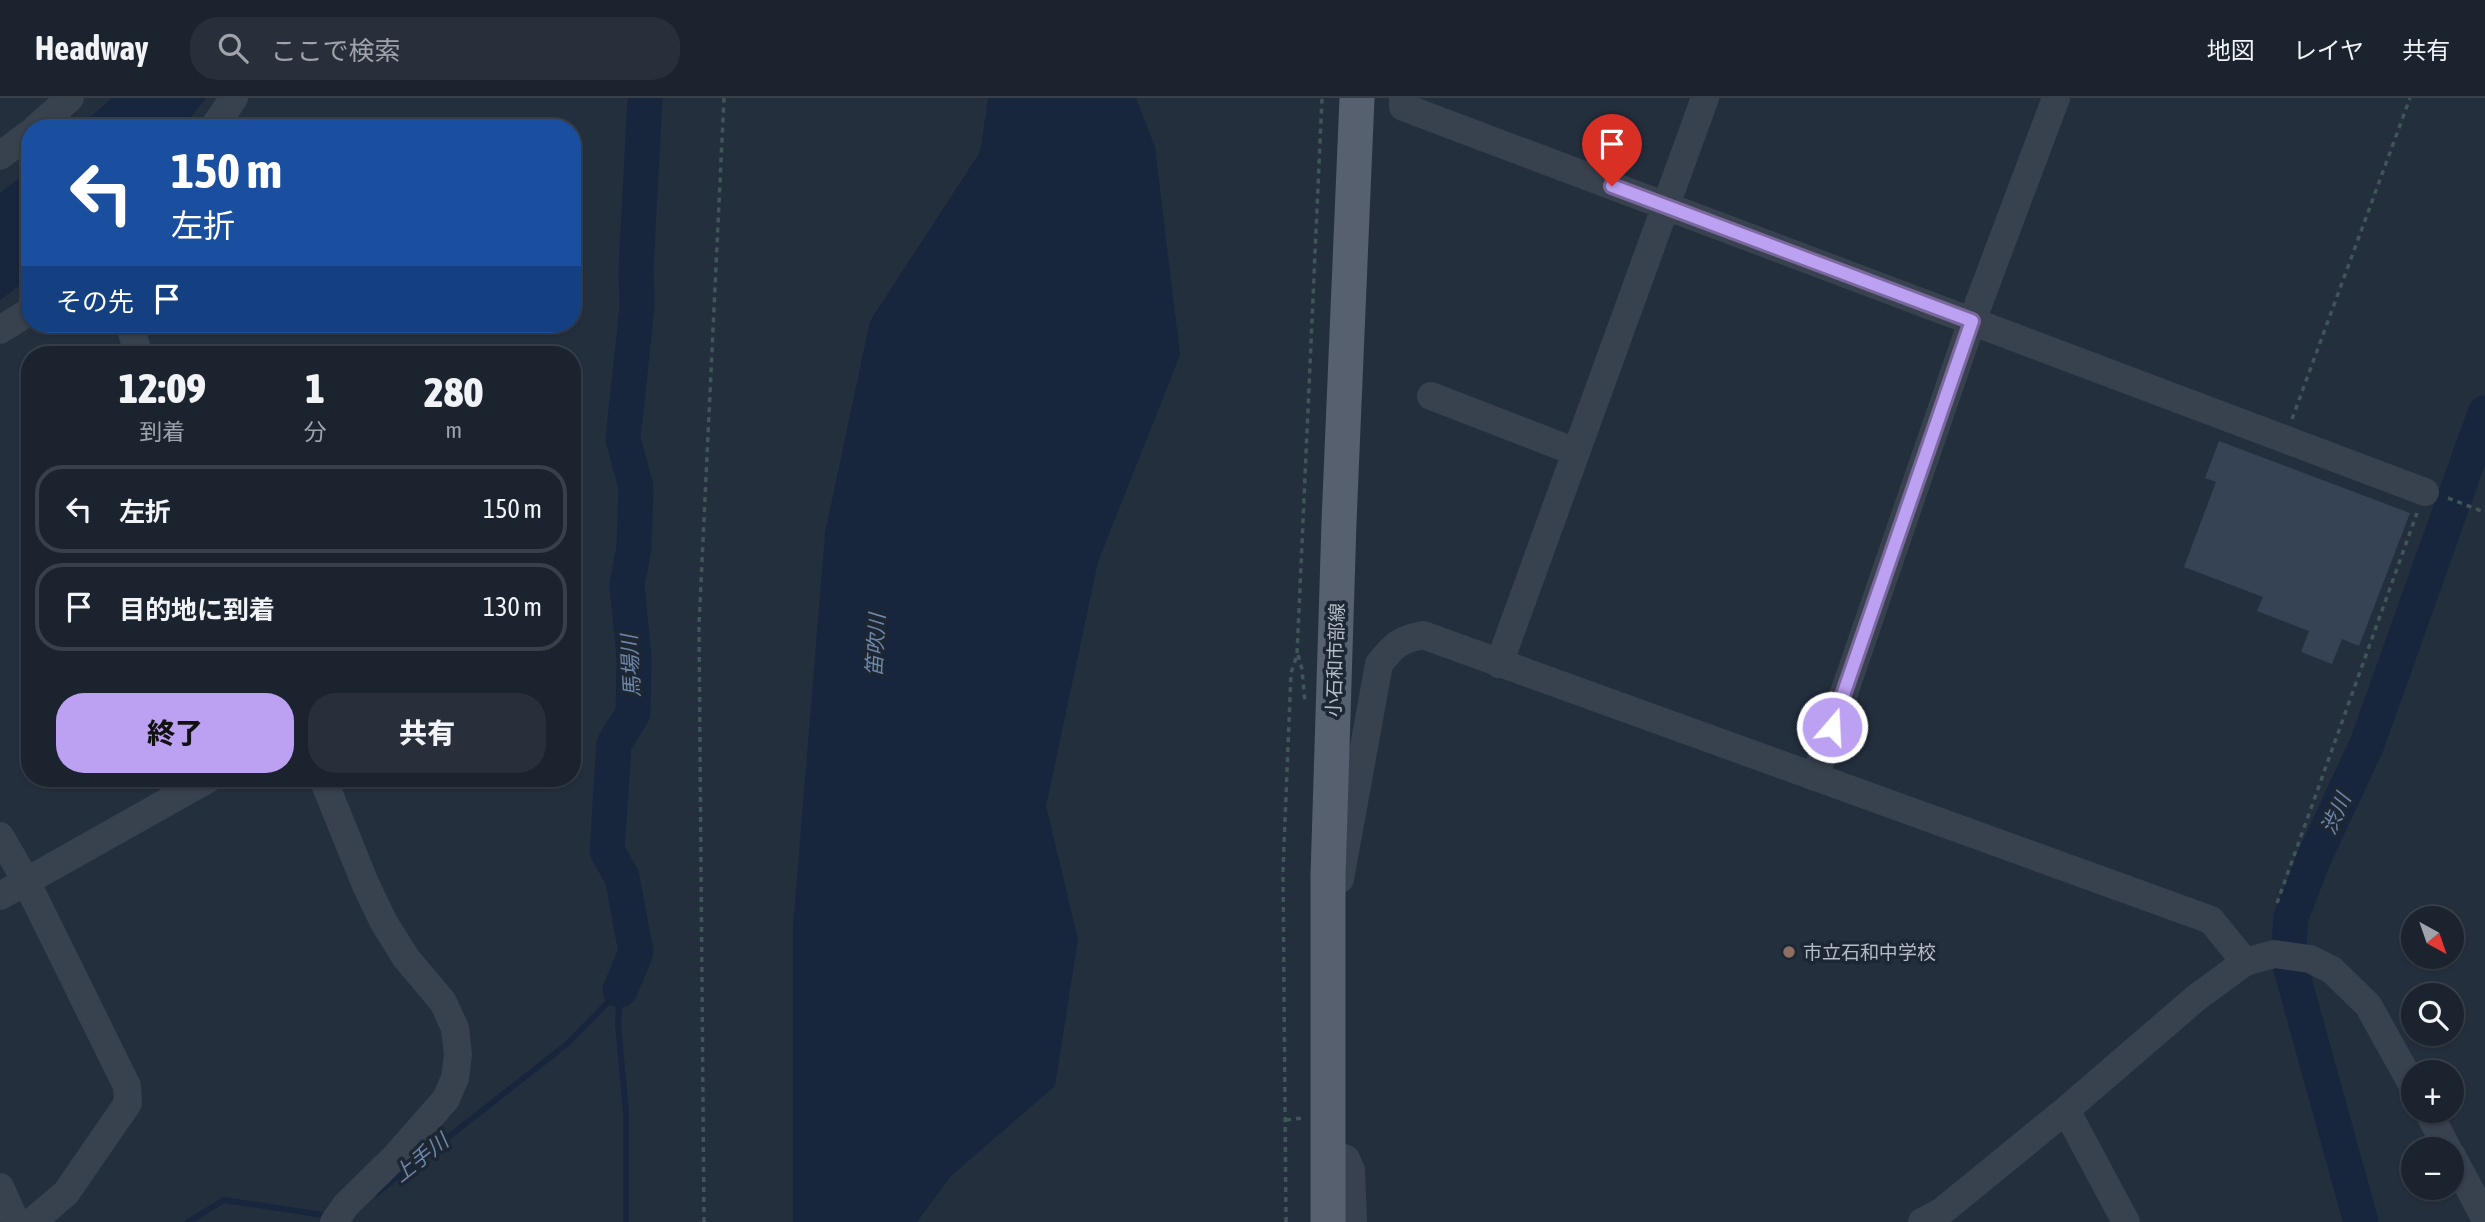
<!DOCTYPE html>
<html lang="ja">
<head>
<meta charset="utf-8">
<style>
  :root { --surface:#1b232e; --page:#282f3a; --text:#f1f3f6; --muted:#a0a4aa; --line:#39404a; --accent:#bca0f2 }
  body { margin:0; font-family:"Asap Condensed","Noto Sans JP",sans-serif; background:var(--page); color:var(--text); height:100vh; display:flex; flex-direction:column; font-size:26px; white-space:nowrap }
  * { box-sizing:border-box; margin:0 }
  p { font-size:23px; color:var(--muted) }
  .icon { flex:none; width:38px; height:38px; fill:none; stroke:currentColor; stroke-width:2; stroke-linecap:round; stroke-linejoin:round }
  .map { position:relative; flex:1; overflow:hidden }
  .details { position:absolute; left:21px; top:248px; width:560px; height:441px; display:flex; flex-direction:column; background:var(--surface); border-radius:28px; box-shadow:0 2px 5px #0004,0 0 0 2px var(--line) }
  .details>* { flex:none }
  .banner { position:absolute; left:21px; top:21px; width:560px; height:214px; border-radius:28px; box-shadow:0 2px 5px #0004,0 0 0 2px var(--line); background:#1a4fa0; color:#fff; overflow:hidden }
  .needle { width:46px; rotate:140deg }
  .tools { position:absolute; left:2401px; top:808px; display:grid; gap:14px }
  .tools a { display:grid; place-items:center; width:63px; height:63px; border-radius:50%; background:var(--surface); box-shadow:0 2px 5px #0004,0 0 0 2px var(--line); font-size:35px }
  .pin { position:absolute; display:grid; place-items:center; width:60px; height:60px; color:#fff; margin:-72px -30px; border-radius:50% 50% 50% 0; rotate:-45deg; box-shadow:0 0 7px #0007 }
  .pin .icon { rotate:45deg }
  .me { position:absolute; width:77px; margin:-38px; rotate:19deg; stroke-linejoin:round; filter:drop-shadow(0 0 5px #0008) }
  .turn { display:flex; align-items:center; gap:24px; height:147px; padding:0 35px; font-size:32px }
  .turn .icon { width:91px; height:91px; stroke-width:2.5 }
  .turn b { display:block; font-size:49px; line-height:60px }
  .then { display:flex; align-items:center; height:66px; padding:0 35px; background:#0003; gap:14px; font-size:26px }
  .eta { display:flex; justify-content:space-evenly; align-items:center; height:119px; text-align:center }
  .eta b { font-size:42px; font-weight:800; line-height:49px }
  .action { display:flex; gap:14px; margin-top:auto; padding:14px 35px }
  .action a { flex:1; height:80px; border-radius:28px; background:var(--accent); color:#111; font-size:28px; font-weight:800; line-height:80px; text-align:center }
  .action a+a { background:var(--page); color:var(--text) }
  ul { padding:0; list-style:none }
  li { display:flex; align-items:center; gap:21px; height:88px; margin:0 14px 10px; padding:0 21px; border:4px solid var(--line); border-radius:28px }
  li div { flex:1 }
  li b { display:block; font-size:26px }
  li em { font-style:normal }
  header { display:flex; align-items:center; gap:42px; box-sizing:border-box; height:98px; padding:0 35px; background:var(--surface); border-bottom:2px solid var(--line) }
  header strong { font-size:33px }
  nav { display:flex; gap:38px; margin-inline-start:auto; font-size:24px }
  .search { width:490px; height:63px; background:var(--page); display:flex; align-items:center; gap:18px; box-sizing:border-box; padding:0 24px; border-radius:28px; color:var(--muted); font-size:26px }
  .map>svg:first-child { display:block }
  .water { fill:#17263c }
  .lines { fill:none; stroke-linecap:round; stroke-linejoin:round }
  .stream { stroke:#17263c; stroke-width:6 }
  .river { stroke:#17263c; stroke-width:35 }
  .building { fill:#364354 }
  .path { stroke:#3f5557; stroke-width:3.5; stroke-dasharray:5 5; stroke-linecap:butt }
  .minor { stroke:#38414e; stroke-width:28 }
  .major { stroke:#56606e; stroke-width:35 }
  .route-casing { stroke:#7a689d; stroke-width:18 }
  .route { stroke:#bca0f2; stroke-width:12 }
  .education-dot { fill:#8d6e63; stroke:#1d2633; stroke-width:2.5 }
  .labels { text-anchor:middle; stroke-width:7; stroke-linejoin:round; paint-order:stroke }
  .street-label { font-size:19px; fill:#b4bcc9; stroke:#1d2633 }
  .poi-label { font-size:19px; fill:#b4bcc9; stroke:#1d2633; text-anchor:start }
  .water-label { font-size:21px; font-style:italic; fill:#6d86a8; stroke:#1d2633 }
</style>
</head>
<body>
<header>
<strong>Headway</strong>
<div class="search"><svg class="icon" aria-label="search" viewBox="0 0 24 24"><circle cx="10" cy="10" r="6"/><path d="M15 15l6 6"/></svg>ここで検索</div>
<nav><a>地図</a><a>レイヤ</a><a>共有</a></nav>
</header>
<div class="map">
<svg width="2485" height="1124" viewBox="0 0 2485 1124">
  <rect width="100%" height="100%" fill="#242f3e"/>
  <!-- water -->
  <path class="water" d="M112 0H206L182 30H78Z
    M988 0H1136L1155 49 1180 257 1098 464 1046 708 1078 841 1055 988 951 1078 917 1124H793V829L825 435 870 223 980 54Z
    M30 72V180L0 202V95Z"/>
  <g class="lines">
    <!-- stream -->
    <path class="stream" d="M620 892 618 925 626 1014V1124
      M377 1095 567 946 620 892
      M188 1124 224 1102 329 1118"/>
    <!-- river -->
    <path class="river" d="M620 892 636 854 622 779 607 753 614 646 633 615 634 560 627 487 634 450 636 389 623 341 637 209 636 171 645 0
      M2361 1124 2288 860 2291 819 2314 760 2367 646 2485 315"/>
  </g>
  <!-- building -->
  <path class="building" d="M2219 343 2410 415 2359 548 2342 541 2332 566 2301 554 2309 533 2257 513 2263 499 2184 469 2216 384 2205 380Z"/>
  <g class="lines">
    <!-- path -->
    <path class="path" d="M2292 321 2410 0
      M2448 400 2484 414
      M1298 557 1302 571 1305 605
      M2277 805 2417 415
      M1286 1022 1302 1020
      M704 1124 699 527 724 0
      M1286 1124 1283 773 1291 575 1297 557 1322 0"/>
    <!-- minor -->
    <path class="minor" d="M1403 0V9L2425 394
      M36 30 70 0
      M213 30 234 0
      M0 58 30 35
      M129 226 139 257
      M0 232 30 213
      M1431 298 1576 354
      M1499 566 1705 0
      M1815 679 1972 223 2056 0
      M323 681 365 785 383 823 406 860 443 904 455 930 458 957 455 980 446 1001 396 1058 346 1107 334 1124
      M0 738 26 783 127 988 128 1005 66 1095 32 1124
      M1340 781 1379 566C1394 547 1399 542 1423 537L2211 822 2245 864
      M0 798 208 681
      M2066 1012 2126 1124
      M2428 1013 2448 1052
      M1327 1054 1346 1061 1351 1072 1353 1124
      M2452 1058 2485 1120
      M0 1089 16 1124
      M1922 1124 1941 1114 2066 1012 2196 900 2245 864 2274 856 2310 861 2332 872 2368 907 2413 988"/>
    <!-- major -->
    <path class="major" d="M1328 1124V778L1339 424 1357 0"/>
  </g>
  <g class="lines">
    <!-- route casing -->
    <g class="route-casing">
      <path id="route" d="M1612 88 1972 223 1832 629"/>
    </g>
    <!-- route -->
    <use href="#route" class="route"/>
  </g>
  <!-- markers -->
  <circle class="education-dot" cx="1789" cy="854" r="7"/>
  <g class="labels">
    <!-- street labels -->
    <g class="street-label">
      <text transform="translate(1335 562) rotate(-88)" y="7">小石和市部線</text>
    </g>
    <!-- poi labels -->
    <g class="poi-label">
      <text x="1803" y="861">市立石和中学校</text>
    </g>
    <!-- water labels -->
    <g class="water-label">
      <text transform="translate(876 547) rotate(-87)" y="7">笛吹川</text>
      <text transform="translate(631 568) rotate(-93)" y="7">馬場川</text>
      <text transform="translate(2336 716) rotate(-66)" y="7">渋川</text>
      <text transform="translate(421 1060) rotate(-38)" y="7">上手川</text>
    </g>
  </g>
</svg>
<div class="tools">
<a><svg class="needle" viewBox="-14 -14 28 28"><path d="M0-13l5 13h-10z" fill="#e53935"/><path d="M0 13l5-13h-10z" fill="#a0a4aa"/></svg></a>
<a><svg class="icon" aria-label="search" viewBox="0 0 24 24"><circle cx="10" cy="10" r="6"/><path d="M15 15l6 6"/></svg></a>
<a>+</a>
<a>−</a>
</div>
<div class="pin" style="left:1612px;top:88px;background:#d93025"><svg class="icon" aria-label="arrive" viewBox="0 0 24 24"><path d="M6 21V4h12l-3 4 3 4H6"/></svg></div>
<svg class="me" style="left:1832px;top:629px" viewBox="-20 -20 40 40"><circle r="17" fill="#bca0f2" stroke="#fff" stroke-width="3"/><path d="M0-11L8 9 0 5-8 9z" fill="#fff"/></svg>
<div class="banner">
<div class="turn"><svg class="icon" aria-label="left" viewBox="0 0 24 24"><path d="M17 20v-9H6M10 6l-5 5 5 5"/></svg><div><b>150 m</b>左折</div></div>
<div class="then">その先<svg class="icon" aria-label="arrive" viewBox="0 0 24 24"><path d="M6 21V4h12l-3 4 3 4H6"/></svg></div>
</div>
<section class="details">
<div class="eta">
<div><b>12:09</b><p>到着</p></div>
<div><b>1</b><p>分</p></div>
<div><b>280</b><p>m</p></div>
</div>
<ul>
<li><svg class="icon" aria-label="left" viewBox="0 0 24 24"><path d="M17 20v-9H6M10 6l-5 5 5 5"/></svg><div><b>左折</b></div><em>150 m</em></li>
<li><svg class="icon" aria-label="arrive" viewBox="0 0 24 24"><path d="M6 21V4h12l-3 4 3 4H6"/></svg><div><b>目的地に到着</b></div><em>130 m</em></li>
</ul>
<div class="action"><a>終了</a><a>共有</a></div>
</section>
</div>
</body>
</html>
